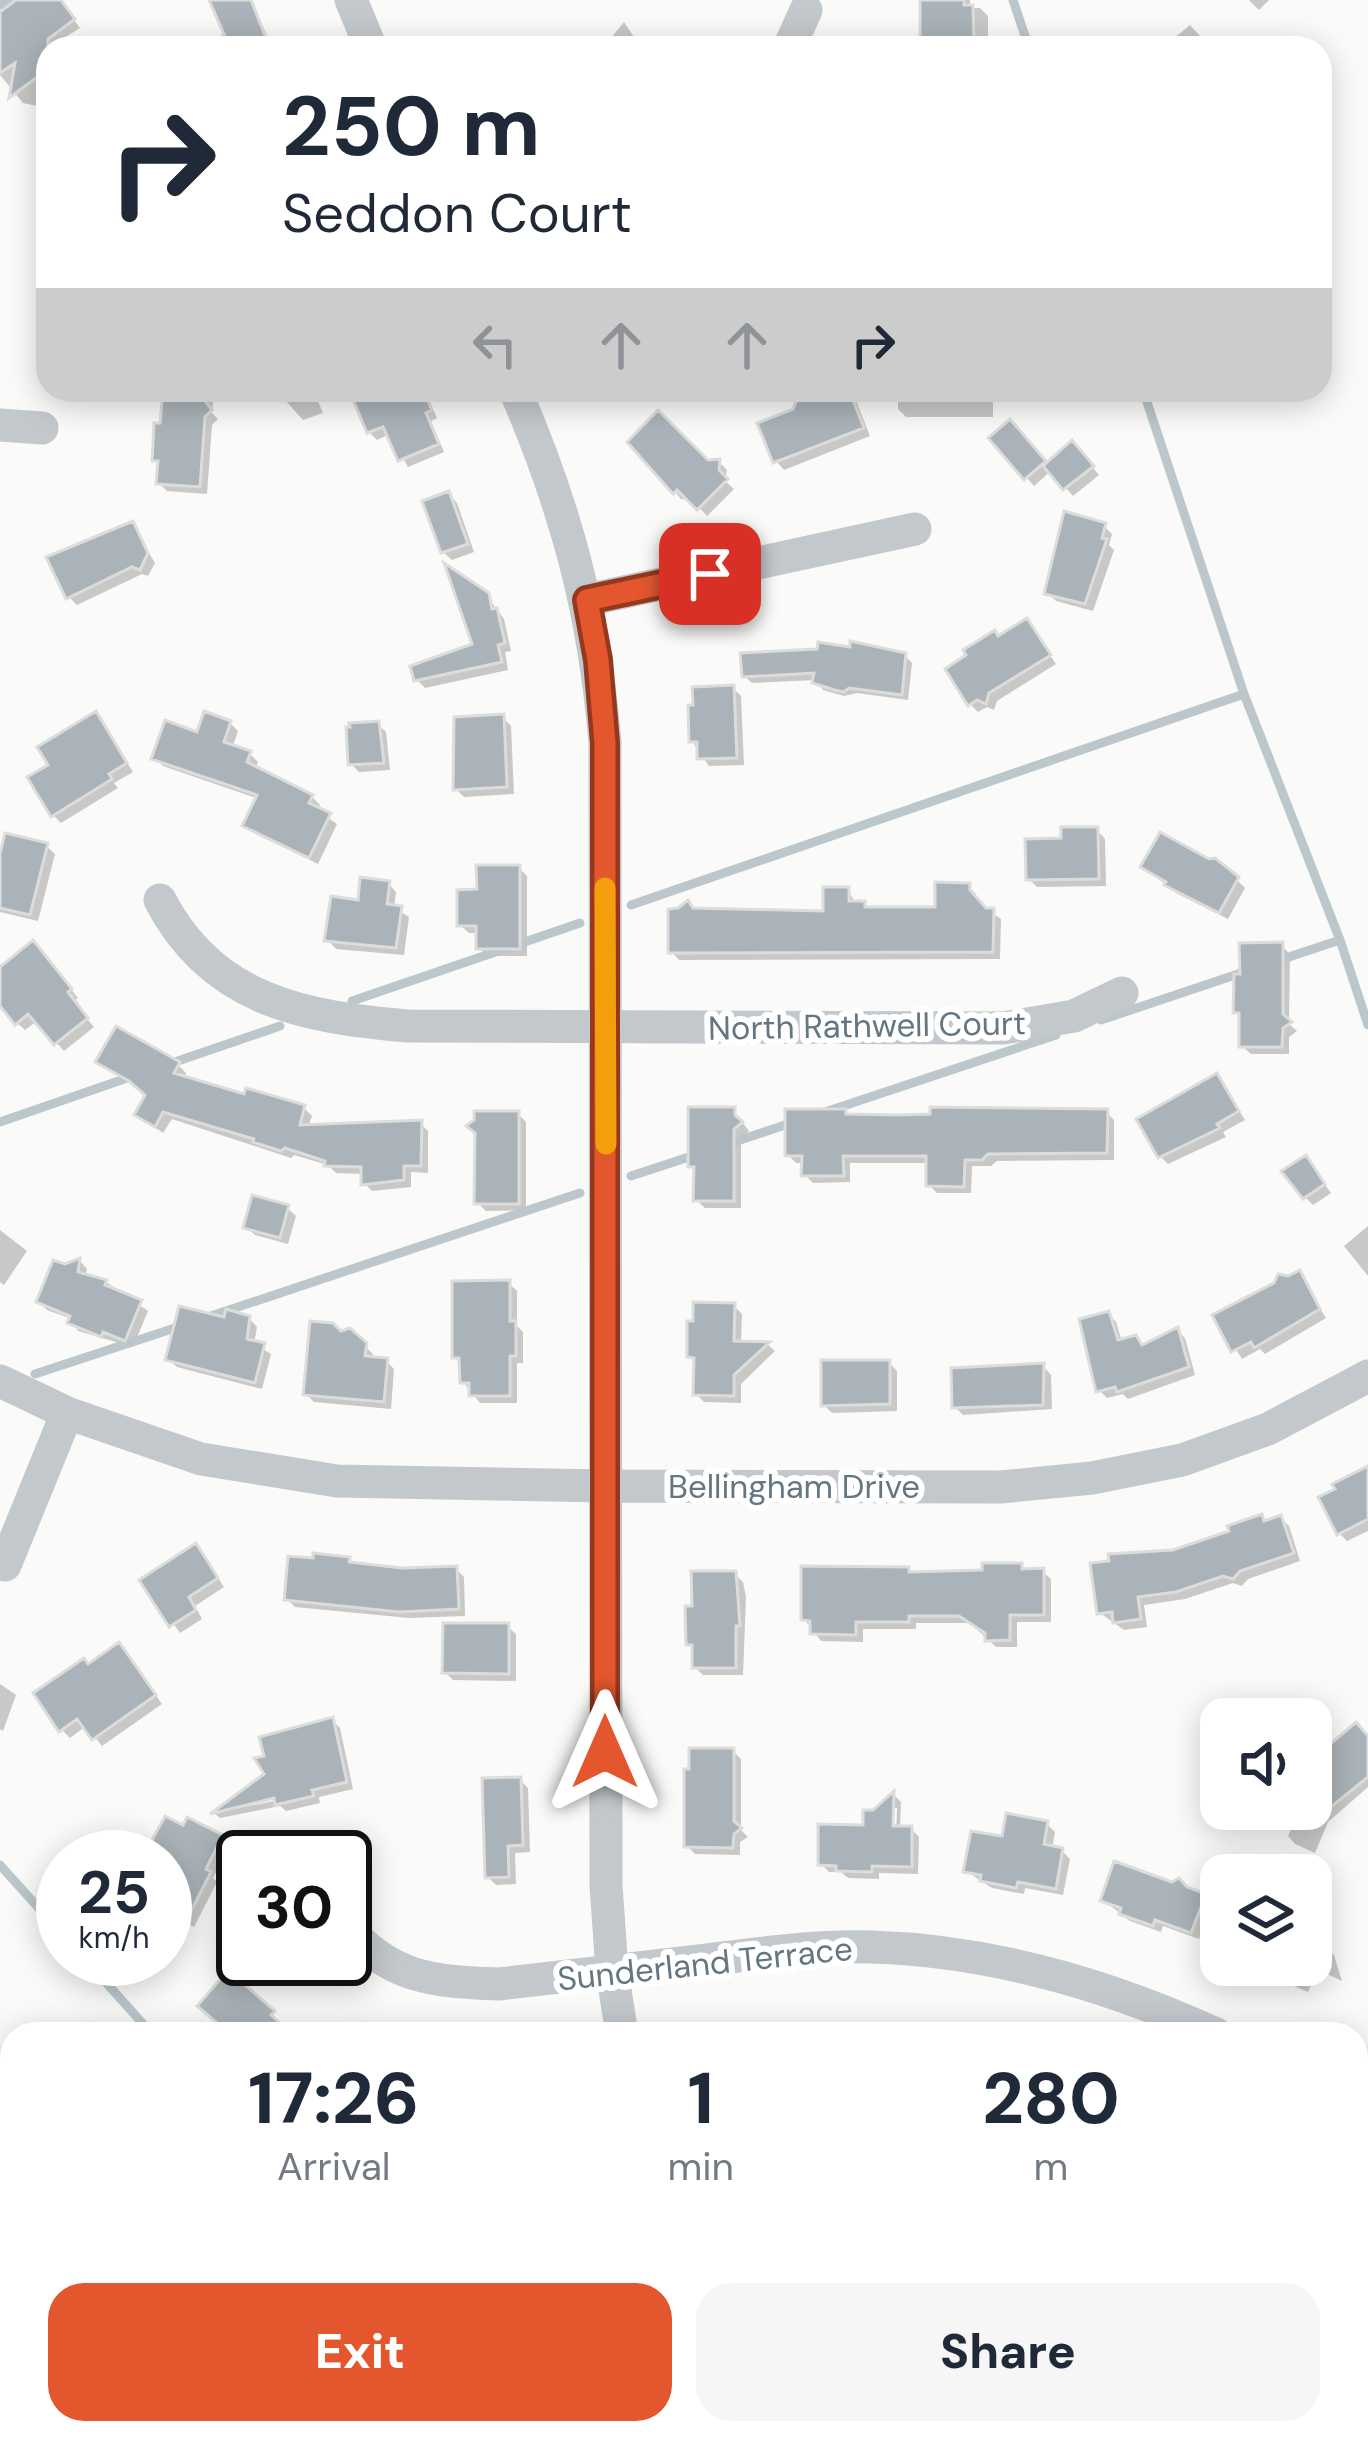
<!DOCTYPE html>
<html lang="en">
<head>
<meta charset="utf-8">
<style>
  :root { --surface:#fff; --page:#f6f6f7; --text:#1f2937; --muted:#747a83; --accent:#e4572e }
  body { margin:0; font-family:"DM Sans",sans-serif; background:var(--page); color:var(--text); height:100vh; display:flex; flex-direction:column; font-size:45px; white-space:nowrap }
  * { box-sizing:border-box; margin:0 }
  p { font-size:39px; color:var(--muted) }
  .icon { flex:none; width:66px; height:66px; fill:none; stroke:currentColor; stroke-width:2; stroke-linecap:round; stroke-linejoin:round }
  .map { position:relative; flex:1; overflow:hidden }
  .details { position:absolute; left:0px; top:2022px; width:1368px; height:423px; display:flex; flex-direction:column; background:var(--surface); border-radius:36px 36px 0 0; box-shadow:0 6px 30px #0003 }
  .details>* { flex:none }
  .top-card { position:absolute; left:36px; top:36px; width:1296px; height:366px; border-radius:36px; box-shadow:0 6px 30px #0003; background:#fff; color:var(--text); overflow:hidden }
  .tools { position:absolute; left:1200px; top:1698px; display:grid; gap:24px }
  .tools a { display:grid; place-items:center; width:132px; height:132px; border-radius:24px; background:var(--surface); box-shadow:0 6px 30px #0003; font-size:60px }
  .speed { position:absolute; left:36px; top:1830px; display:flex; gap:24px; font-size:60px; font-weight:700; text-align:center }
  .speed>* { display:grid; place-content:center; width:156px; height:156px; border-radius:50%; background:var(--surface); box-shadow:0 6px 30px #0003; line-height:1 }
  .speed small { font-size:30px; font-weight:400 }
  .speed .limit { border:6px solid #111; border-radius:18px; background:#fff; color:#111 }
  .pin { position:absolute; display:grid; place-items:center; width:102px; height:102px; color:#fff; margin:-51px; border-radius:24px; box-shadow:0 6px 18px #0006 }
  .me { position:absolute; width:132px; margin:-66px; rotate:0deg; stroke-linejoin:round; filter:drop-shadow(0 0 9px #0008) }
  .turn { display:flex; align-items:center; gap:42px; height:252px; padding:0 48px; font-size:54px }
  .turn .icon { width:156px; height:156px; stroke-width:2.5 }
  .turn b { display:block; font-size:84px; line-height:102px }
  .lanes { display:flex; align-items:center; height:114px; padding:0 48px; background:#0003; justify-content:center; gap:60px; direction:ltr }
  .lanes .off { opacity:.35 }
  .eta { display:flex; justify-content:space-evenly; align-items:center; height:204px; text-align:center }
  .eta b { font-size:72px; font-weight:800; line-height:84px }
  .button { display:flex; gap:24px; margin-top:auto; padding:24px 48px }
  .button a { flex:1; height:138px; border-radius:36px; background:var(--accent); color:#fff; font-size:48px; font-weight:800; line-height:138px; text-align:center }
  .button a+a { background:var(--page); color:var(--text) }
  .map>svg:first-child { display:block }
  .shadow { fill:#0003; fill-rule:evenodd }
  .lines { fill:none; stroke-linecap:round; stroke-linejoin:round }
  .stream { stroke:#bbc7cb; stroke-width:9 }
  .building { fill:#aab3b9; stroke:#dcdcda; stroke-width:3 }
  .street { stroke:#c3c8cc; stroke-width:33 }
  .route-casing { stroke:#94391e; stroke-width:30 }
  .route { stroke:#e4572e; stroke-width:21 }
  .slow { stroke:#f59e0b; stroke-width:21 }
  .labels { text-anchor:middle; stroke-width:12; stroke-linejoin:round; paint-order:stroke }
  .street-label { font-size:33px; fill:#657683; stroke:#fff }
</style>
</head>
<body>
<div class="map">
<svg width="1368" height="2443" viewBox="0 0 1368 2443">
  <rect width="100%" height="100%" fill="#fafaf8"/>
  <!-- shadow -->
  <path class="shadow" d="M31 0H60L80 28 48 48V82L40 88 37 106 23 103 0 75V18Z
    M212 0H250L269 39 279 48H226L221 35 226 32Z
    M923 0H970V8H980L988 16V48H928L923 43Z
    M1249 0H1269L1259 10Z
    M624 22 638 43 646 48H605L601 38H611Z
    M1190 25 1211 48H1162Z
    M276 390H313L323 413 303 420Z
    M360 390H425L437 418 431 421 444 452 408 467 390 434 377 440 369 432Z
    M804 390H847L855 398 870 436 784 470 776 461Z
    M898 390H993V417H906L898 409Z
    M205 394 213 402 212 413 218 419 212 425 207 494 167 491 159 483 160 465 155 459Z
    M1018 431 1047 466 1080 452 1099 475 1073 496 1051 471 1034 486 992 439Z
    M631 442 707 463 719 462 727 470 725 481 734 489 707 516 687 495 682 500Z
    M449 495 457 503 474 552 452 560 443 552Z
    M132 525 155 563 148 576 142 574 77 605 69 597Z
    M1104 526 1112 534 1109 545 1114 550 1093 611 1056 601 1048 593Z
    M487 596 504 619 511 651 505 652 508 670 425 688 417 680 476 646Z
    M1027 622 1056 664 997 701 994 710 987 707 978 712 970 704 999 639Z
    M820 651 905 656 912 663 908 700 857 693 844 696 823 690 816 680 752 683 744 676Z
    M733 688 741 696 744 765 709 766 692 741Z
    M96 714 133 772 114 783 118 788 61 823 53 815 52 766Z
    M502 717 511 726 514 794 464 797 456 789Z
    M230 723 238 731 232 748 250 754 258 762 255 769 312 797 320 805 317 810 337 824 318 864 254 833 246 825 259 799 163 766 155 758Z
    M377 724 386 732 390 770 359 772 351 764Z
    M1097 830 1105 839 1106 886 1037 887 1029 879 1064 841Z
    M46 846 55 854 38 921 0 912V850Z
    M1144 867 1237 880 1245 888 1228 919 1176 893Z
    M519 868 527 876V956H487L479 948V933H469L460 925 480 892Z
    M388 883 396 892 394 908 409 917 404 955 336 949 328 940 360 903Z
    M968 886 976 894V902L1001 919 1000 959 679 960 671 951 694 911 826 914 848 890 856 904H864L870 910H938Z
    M1281 945 1290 954 1289 1024 1297 1031 1289 1037V1054H1251L1242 1046V1018L1236 1012Z
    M41 952 78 998 73 1002 94 1027 64 1051 37 1021 25 1030 17 1023Z
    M99 1061 178 1065 186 1073 183 1079 246 1098 304 1108 312 1116 308 1127 420 1123 428 1131V1173L411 1172V1187L372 1191 364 1183V1174L336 1173 328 1165 294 1155 291 1158 172 1119 163 1133 137 1115 148 1095Z
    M1217 1076 1245 1120 1223 1132 1226 1137 1168 1164 1160 1156Z
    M733 1110 749 1131 741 1138V1208H705L696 1200 697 1172 691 1166Z
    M845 1112 851 1118 1106 1112 1114 1120V1160L997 1161 991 1166H972L971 1193H937L929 1185V1163H850V1182L813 1183 804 1174 805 1163H796L788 1155Z
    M518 1114 526 1122V1210L486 1211 477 1202Z
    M1313 1167 1331 1193 1313 1205 1305 1197Z
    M287 1208 296 1216 288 1244 255 1235 247 1227Z
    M1368 1226V1276L1344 1246Z
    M0 1230 27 1251 4 1285 0 1282Z
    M80 1261 87 1269 85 1277 106 1282 148 1311 133 1347 78 1331 72 1319 47 1310 39 1301 65 1268Z
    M1299 1274 1326 1318 1265 1354 1260 1349 1242 1359 1216 1317Z
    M508 1283 517 1291V1326L523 1332V1363H517V1403H480L463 1382 462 1365 455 1357Z
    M734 1306 742 1314 741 1344 768 1345 775 1351 741 1384V1403L704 1402 696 1394V1363L690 1356Z
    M1108 1314 1116 1322 1122 1342 1135 1338 1144 1347 1177 1331 1185 1338 1195 1375 1128 1399 1123 1394 1107 1398 1099 1390Z
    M249 1318 257 1327 254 1344 271 1354 262 1389 177 1367 168 1359 226 1320Z
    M349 1331 373 1354V1360L386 1361 394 1369 391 1409 314 1402 306 1394 341 1335Z
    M889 1363 897 1371V1411L832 1413 824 1405Z
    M1043 1366 1051 1375 1052 1409 963 1415 955 1407Z
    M1368 1474V1531L1347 1541 1339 1533Z
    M1261 1517 1267 1523 1280 1518 1289 1526 1300 1561 1248 1579 1242 1586 1233 1583 1185 1599 1144 1605 1147 1627 1124 1630 1100 1613 1174 1553 1233 1533Z
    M203 1555 224 1587 195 1606 202 1619 180 1633 143 1581Z
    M348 1560 355 1566 402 1571 456 1569 464 1577 465 1616 409 1618 295 1607 287 1599Z
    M1021 1566 1026 1572 1042 1571 1051 1579V1622H1017V1647H996L970 1623H916V1629H863V1642L821 1641 804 1619 908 1570 912 1574 985 1573Z
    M734 1574 743 1582 746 1597 743 1675H703L695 1667V1650L689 1644Z
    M507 1626 516 1634V1681L453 1680 445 1672Z
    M126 1653 162 1704 102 1746 86 1726 70 1738 62 1730 88 1667Z
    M0 1684 16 1695 3 1731 0 1729Z
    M332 1720 340 1728 353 1789 319 1797 320 1803 286 1811 280 1806 220 1818 213 1812 268 1774ZM288 1792 289 1798 234 1809 242 1802Z
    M1368 1739V1787L1328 1822 1315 1853 1295 1844 1288 1836 1300 1809H1311V1741L1327 1752Z
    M733 1751 741 1759V1830L748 1837 740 1842V1855L695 1854 687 1846Z
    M520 1780 528 1788 530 1852 515 1853 516 1884 496 1885 488 1877Z
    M894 1795 901 1802 900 1829H911L919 1837 918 1874 879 1873V1879L848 1878 841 1872H829L821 1864 866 1828ZM891 1808H897L896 1841 890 1840Z
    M188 1821 230 1846 213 1878 217 1882 194 1927 165 1911V1857H139L136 1845 184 1829Z
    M1047 1824 1055 1832 1052 1849 1062 1851 1070 1859 1063 1895 1025 1888 1024 1894 992 1888 966 1871 1004 1840Z
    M1188 1891 1212 1905 1199 1939 1163 1926 1161 1932 1130 1921 1103 1900Z
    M1311 1911 1327 1923 1318 1943 1334 1955 1342 1981 1318 1970 1308 1992 1273 1977 1261 1965H1311Z
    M1368 2265V2291L1358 2282Z
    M1356 2404 1365 2443H1292V2436L1302 2433H1356Z
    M54 2433H130L128 2438 132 2443H55L50 2437Z
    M336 2433H397L406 2441 326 2443Z
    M1111 2433H1226L1215 2443 1193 2440 1179 2443H1113Z"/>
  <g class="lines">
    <!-- stream -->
    <path class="stream" d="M1013 0 1029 48
      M0 5 12 0
      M1143 390 1244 694 1340 940 1368 1025
      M631 905 1244 694
      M1271 963 1340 940
      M352 1001 580 923
      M1101 1020 1244 972
      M172 1063 280 1026
      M822 1113 1056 1035
      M0 1122 133 1076
      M725 1145 794 1122
      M631 1176 698 1154
      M205 1318 580 1193
      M35 1374 184 1325
      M0 1865 63 1935
      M85 1959 152 2034
      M512 2433 513 2434"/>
  </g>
  <!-- building -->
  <path class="building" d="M16 0H61L75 19 48 39V69L9 98 15 63 0 73V12Z
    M209 0H251L270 48H230Z
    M920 0H964V5H973L974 44 920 45Z
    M163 390H206V402L212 410 205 417 200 487 156 484 158 461H152L154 423H160Z
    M349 390H423L432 410 426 413 439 444 398 461 383 427 367 433Z
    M801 390H849L864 428 773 463 757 423 793 409Z
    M658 410 708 460 720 459 719 470 728 479 697 510 677 490 673 494 627 442Z
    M1010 419 1046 461 1024 480 988 438Z
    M1072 440 1094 466 1063 490 1043 466Z
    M449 491 468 544 441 553 422 501Z
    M1064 511 1106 523 1102 538 1107 539 1085 604 1044 594Z
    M133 521 148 553 140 570 132 567 66 599 46 557Z
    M444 563 489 593 492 609 497 608 505 643 498 645 502 662 414 681 410 666 472 644Z
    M1027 618 1051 655 989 693 986 704 977 700 968 706 945 669 966 655 963 650 995 630 998 636Z
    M850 641 906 653 902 695 849 688 844 692 835 690 812 683 814 673 742 677 740 653 817 649 818 642 850 647Z
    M734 685 737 758 697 759V742H689L688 705H693L692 687Z
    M96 711 127 763 109 774 112 779 51 817 27 777 48 765 37 747Z
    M204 711 231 721 224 742 251 751 247 762 313 795 309 803 331 813 309 858 242 826 257 795 151 759 165 720 197 732Z
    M504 714 507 787 453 790 454 717Z
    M379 721 384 763 348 765 346 727H350L349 723Z
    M1061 827H1098L1099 879 1026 880 1025 839 1061 838Z
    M1160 832 1209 859 1215 858 1239 877 1219 913 1164 885 1166 882 1140 867Z
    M5 833 48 843 30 915 0 908V854Z
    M476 865H520V949H476V926H457V890L477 889Z
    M360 877 390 881 387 904 402 906 396 948 324 941 331 896 358 900Z
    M935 882 970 883V890L986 908H994L993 952 668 953V909L678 908 688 900 693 908 823 911V887H849V901H865V907H935Z
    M33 940 72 989 68 992 88 1018 54 1045 28 1014 15 1025 0 1006V967Z
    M1283 942V1014L1292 1022 1283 1028 1282 1047H1239V1013H1233L1234 974H1240L1239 943Z
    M116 1026 180 1062 174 1073 244 1094 246 1088 305 1105 300 1125 422 1120 421 1166H404V1180L361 1185V1167L324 1166 325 1161 285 1148 281 1151 253 1142 254 1139 163 1112 155 1127 134 1115 145 1095 129 1081 95 1062Z
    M1217 1073 1239 1111 1217 1124 1220 1128 1158 1158 1136 1119Z
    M688 1107H735V1115L743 1122 734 1129V1201H693L694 1167H688Z
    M930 1107 1108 1109 1107 1153 988 1154 982 1160H965L964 1187 926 1186V1156H843L844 1176H801L802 1156H785V1109H846V1114L899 1115 930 1114Z
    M474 1111H519V1204H474L475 1133 466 1126 474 1120Z
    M1306 1155 1325 1184 1303 1199 1281 1171Z
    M252 1195 289 1205 280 1238 243 1228Z
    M80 1258 78 1272 107 1280 105 1285 142 1300 125 1341 103 1332 101 1337 67 1323 70 1316 36 1302 53 1260 65 1264Z
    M1300 1270 1320 1309 1254 1348 1251 1342 1231 1352 1212 1315 1274 1283 1278 1274 1288 1276Z
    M510 1280V1321H516V1356H510V1396H469V1383H460L459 1358H452V1281Z
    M693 1302 735 1303 734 1341 770 1342 734 1375V1396L693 1395 694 1358 687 1357V1321H693Z
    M179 1306 224 1317 226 1309 250 1316 247 1339 265 1343 255 1383 165 1360Z
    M1109 1311 1118 1340 1136 1335 1142 1345 1178 1327 1189 1367 1117 1392 1115 1387 1096 1392 1079 1319Z
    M310 1321 333 1323 341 1331 350 1328 367 1343 365 1356 388 1358 384 1402 303 1395Z
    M821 1360H890V1404L821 1406Z
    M1044 1363 1043 1405 952 1408 951 1368Z
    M1368 1466V1519L1337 1535 1318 1497 1335 1489 1332 1484Z
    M1262 1514 1264 1521 1281 1515 1294 1553 1240 1571 1233 1579 1223 1576 1176 1592 1138 1597 1141 1619 1113 1623 1112 1612 1097 1614 1090 1563 1109 1561 1108 1554 1173 1550 1229 1531 1227 1526Z
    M196 1543 218 1578 189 1597 196 1610 169 1627 139 1580Z
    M313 1553 350 1557 349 1562 402 1568 457 1566 459 1609 399 1612 284 1600 288 1556 313 1558Z
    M982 1563H1022V1569L1044 1568V1615H1010V1640L985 1641V1633L959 1616H909V1622H856V1635L810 1634V1621L801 1620V1566L909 1567V1572L982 1570Z
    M691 1571H736L740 1626H736V1668H692V1645H686L685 1606H692Z
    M443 1623H509V1674L442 1673Z
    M119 1642 156 1695 92 1740 77 1719 59 1732 33 1693 84 1658 88 1664Z
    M333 1717 347 1782 312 1790 314 1796 275 1805 274 1798 210 1814 264 1774 254 1758 264 1756 259 1737Z
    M1356 1722 1368 1736V1777L1311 1823V1732L1326 1748Z
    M689 1748H734V1821L742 1828 734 1834 733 1848 684 1847V1769H689Z
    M521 1777 523 1845 508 1846 509 1877 485 1878 482 1778Z
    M894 1791 893 1826H912V1867L872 1866V1872L836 1871V1866L818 1865V1824L863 1825V1810H873Z
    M1006 1813 1048 1821 1044 1844 1063 1848 1056 1889 1018 1882 1016 1888 980 1881 981 1875 963 1872 971 1831 1002 1836Z
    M165 1816 183 1825 187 1817 223 1835 206 1869 211 1872 186 1921 165 1910V1857H143Z
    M1114 1861 1172 1882 1179 1878 1187 1887 1206 1894 1191 1933 1155 1920 1153 1926 1119 1914 1121 1908 1100 1901Z
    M228 1970 275 2011 271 2015 292 2034H230L197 2006Z"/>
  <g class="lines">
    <!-- street -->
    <path class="street" d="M351 0 371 48
      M789 48 806 10
      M515 390C567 511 594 612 605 743L606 1885 612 1971 622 2034
      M0 425 42 428
      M587 600 915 529
      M160 900C212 1001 304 1017 408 1026L1004 1028 1074 1016 1122 993
      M0 1381 67 1413 201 1459 337 1481 604 1486 1001 1487 1092 1478 1182 1460 1268 1429 1368 1376
      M5 1565 67 1413
      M345 1925C388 1978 434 1982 499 1984 566 1976 633 1969 699 1961 756 1954 815 1945 872 1947 993 1951 1107 1984 1216 2034
      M1356 2120 1368 2128
      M0 2272 6 2286 0 2310
      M802 2433 810 2443
      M549 2443 566 2433
      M1003 2443 1010 2437"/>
  </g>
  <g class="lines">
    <!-- route casing -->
    <g class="route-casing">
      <path id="route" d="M605 1752V743L598 660 587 600 710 574"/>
    </g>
    <!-- route -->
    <use href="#route" class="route"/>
    <!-- slow -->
    <path class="slow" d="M605 888 606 1144"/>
  </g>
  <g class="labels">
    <!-- street labels -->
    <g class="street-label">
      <text transform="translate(867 1025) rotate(-1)" y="12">North Rathwell Court</text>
      <text x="794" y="1498">Bellingham Drive</text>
      <text transform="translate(705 1963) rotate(-6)" y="12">Sunderland Terrace</text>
    </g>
  </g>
</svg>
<div class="tools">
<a><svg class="icon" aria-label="sound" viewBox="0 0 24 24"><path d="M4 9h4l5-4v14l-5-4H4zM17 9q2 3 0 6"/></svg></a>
<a><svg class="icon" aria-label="layers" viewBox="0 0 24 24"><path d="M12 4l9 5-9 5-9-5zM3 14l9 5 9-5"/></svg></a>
</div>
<div class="speed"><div>25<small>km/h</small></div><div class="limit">30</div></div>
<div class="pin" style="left:710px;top:574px;background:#d93025"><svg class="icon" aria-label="arrive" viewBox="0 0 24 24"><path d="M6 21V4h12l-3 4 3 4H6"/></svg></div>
<svg class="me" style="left:605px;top:1752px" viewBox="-20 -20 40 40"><path d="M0-17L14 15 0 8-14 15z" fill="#e4572e" stroke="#fff" stroke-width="4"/></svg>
<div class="top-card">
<div class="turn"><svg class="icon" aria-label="right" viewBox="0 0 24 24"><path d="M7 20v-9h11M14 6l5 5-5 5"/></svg><div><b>250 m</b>Seddon Court</div></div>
<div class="lanes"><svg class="icon off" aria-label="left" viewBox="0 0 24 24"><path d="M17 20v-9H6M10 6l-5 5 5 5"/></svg><svg class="icon off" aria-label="ahead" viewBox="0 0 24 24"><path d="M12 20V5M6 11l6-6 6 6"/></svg><svg class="icon off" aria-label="ahead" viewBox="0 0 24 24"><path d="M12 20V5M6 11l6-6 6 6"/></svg><svg class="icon" aria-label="right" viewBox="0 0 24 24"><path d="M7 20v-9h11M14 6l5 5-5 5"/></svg></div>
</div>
<section class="details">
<div class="eta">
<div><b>17:26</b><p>Arrival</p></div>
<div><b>1</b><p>min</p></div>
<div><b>280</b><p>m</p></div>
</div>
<div class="button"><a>Exit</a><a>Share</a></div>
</section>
</div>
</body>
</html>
